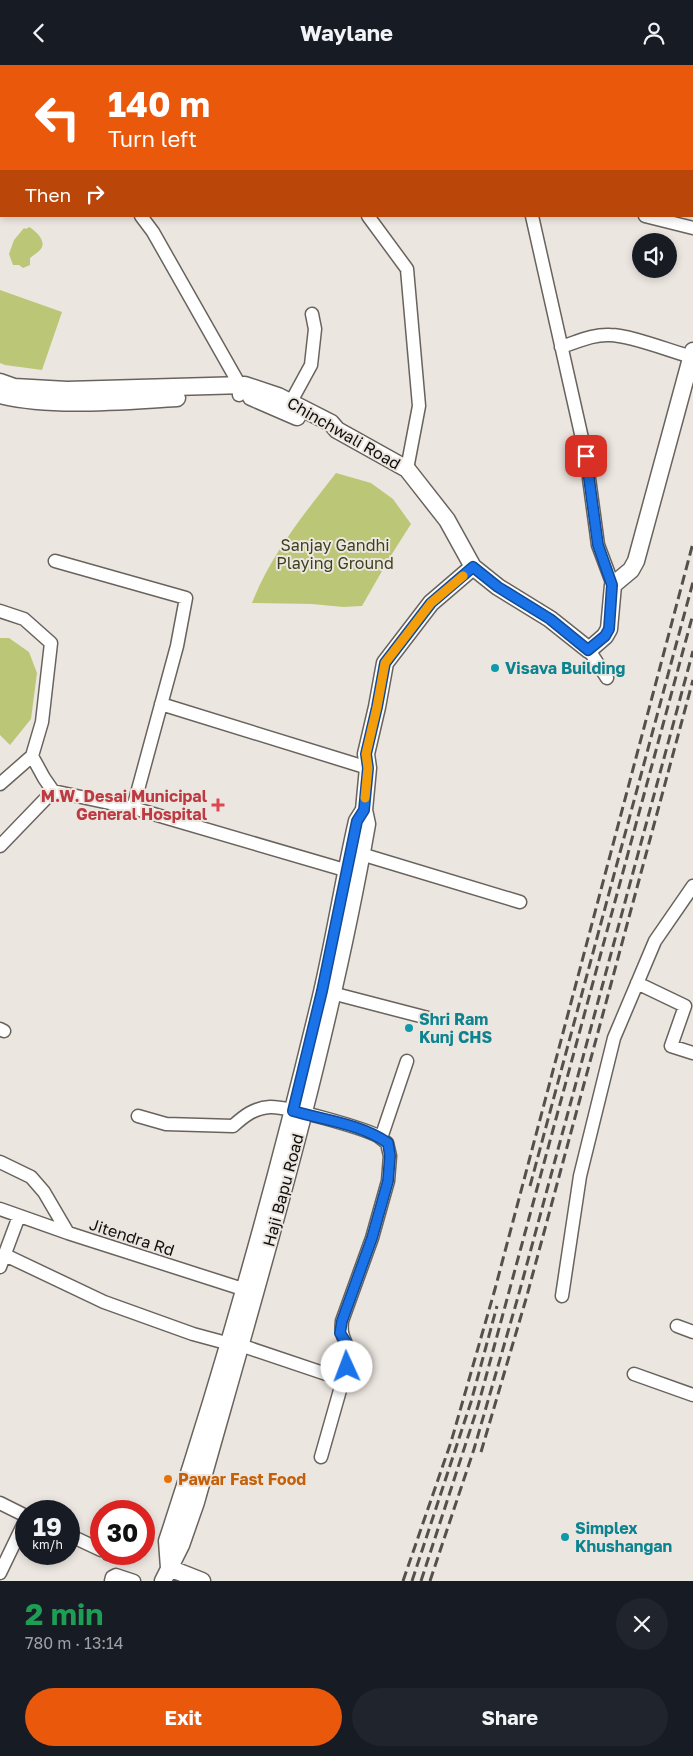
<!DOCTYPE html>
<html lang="en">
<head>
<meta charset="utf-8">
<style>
  :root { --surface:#171b24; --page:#20242c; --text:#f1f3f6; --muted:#9ea1a6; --accent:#ea580c }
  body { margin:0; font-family:"Golos Text",sans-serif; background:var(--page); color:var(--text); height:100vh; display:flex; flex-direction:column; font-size:19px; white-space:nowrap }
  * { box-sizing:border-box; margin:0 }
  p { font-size:16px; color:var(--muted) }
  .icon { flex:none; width:28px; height:28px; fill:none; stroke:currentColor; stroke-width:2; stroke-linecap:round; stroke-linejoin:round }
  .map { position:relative; height:1516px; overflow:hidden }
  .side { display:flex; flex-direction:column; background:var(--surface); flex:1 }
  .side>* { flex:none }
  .top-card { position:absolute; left:0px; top:0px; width:694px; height:152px; box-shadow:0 2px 8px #0003; background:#ea580c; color:#fff; overflow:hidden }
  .buttons { position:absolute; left:632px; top:168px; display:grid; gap:10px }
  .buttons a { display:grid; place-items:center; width:45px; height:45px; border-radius:50%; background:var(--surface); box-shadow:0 2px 8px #0003; font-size:25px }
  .speed { position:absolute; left:15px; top:1435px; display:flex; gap:10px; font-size:25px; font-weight:700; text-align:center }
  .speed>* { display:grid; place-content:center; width:65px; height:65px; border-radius:50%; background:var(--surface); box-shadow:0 2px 8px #0003; line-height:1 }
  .speed small { font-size:12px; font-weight:400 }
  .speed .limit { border:8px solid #d22; background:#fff; color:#111 }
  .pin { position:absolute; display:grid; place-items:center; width:42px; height:42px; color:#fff; margin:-21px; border-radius:10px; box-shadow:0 2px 8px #0006 }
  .me { position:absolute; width:55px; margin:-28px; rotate:358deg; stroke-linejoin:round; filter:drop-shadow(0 0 4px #0008) }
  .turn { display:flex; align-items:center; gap:18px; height:105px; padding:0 25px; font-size:22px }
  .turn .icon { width:65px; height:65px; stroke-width:2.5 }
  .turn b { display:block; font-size:35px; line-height:42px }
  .then { display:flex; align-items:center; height:48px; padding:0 25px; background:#0003; gap:10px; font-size:19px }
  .round { display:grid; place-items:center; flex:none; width:52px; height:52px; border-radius:26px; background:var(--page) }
  .head { display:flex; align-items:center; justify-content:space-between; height:85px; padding:0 25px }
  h1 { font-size:30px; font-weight:700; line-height:38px; color:#1e9e55 }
  .cta { display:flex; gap:10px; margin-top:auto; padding:10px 25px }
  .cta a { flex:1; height:58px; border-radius:30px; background:var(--accent); color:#fff; font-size:20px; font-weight:700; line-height:58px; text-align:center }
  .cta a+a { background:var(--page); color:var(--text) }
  header { display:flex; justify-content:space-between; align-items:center; height:65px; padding:0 25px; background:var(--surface); font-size:22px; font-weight:700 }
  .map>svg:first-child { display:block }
  .green { fill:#bbc777 }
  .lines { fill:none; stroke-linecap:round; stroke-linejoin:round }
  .minor-casing { stroke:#69635e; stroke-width:15 }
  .tertiary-casing { stroke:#69635e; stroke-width:19 }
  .secondary-casing { stroke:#69635e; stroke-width:21 }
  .minor { stroke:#fff; stroke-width:12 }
  .tertiary { stroke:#fff; stroke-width:16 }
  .secondary { stroke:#f8d2c6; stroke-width:19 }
  .rail { stroke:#54514d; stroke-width:3; stroke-dasharray:10 5; stroke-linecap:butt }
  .route-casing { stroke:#114b97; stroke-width:12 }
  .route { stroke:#1a73e8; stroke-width:9 }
  .slow { stroke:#f59e0b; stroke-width:9 }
  .culture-dot { fill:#0f9aa8; stroke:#ece6e0; stroke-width:2 }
  .health-dot { fill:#e0444e; stroke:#ece6e0; stroke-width:2 }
  .food-dot { fill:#e8710a; stroke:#ece6e0; stroke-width:2 }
  .labels { text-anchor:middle; stroke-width:4; stroke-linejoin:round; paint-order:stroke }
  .street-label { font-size:16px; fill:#100e0c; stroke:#ece6e0 }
  .park-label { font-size:16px; fill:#3c411b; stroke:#ece6e0 }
  .culture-label { font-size:16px; font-weight:bold; fill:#0d838f; stroke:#ece6e0; text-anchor:start }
  .health-label { font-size:16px; font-weight:bold; fill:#be3a42; stroke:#ece6e0; text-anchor:end }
  .food-label { font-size:16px; font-weight:bold; fill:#c56008; stroke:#ece6e0; text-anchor:start }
</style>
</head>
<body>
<header><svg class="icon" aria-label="back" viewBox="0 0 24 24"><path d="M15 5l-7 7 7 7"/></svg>Waylane<svg class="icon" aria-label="person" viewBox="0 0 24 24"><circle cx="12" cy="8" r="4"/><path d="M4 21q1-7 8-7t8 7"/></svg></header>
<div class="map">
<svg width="693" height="1516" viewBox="0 0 693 1516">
  <rect width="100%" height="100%" fill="#ece6e0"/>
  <!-- green -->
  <path class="green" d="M29 162C36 166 48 177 40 185 38 188 33 190 30 193V200L23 203 19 200H13L9 189 14 175 24 163 26 164Z
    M0 225 62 247 42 305 5 300 0 298Z
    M336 408 371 418 393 434 411 459 390 492 362 541 343 542 312 539 252 538C271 489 304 449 336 408Z
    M0 573H9L29 587 37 608 31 654 10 680 0 670Z"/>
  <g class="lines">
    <!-- minor casing -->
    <g class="minor-casing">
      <path id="minor" d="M256 0 257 1
        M524 0V1
        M54 1 56 0
        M141 151 153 167 238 317 239 330
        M368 151 407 204 419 341 407 404
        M532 151 586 391 598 480 613 520
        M645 151 693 163
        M561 282C577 277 593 269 610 270 630 270 670 286 692 292
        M287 344 311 300 315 264 312 249
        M55 496 186 533 177 581 133 743
        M0 546 24 554 51 578 42 657 32 691 0 719
        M589 585 607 613
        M161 639 368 703
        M32 691 44 713 53 726
        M0 781 53 726 133 743 355 808
        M361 789 520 837
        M637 918 685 941 671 981 693 988
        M324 926 428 953
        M0 964 4 966
        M138 1051 166 1059 233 1061C244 1051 254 1043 270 1042 286 1041 363 1063 378 1071 381 1073 384 1076 387 1078L390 1091 388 1116 372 1173 342 1256C340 1273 346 1274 350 1290L321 1392
        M381 1073 407 996
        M0 1097 31 1112 44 1127 68 1168
        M0 1144 68 1168 252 1227
        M5 1190 104 1237 193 1269 230 1279
        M0 1202 19 1151
        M562 1231 580 1111 614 973 655 876 693 821
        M677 1261 693 1267
        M240 1280 344 1315
        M634 1309 693 1330
        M0 1438 26 1451
        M69 1470 101 1485
        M108 1489 114 1491
        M0 1508 26 1454
        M111 1516 112 1512 116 1510 134 1516"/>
    </g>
    <!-- tertiary casing -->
    <g class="tertiary-casing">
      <path id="tertiary" d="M0 317 14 322 67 325 245 320 278 331 331 358 337 365 407 404 447 455 473 502 498 522 550 554 589 585 605 571 609 564 613 520 631 505 636 496 693 286
        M0 330C53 343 122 336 177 333
        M251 332 297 352
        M364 745 368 703 366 689 377 642 385 598 431 538 473 502
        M169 1503 202 1516
        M163 1516 181 1480 196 1437C259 1213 327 988 367 759L364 745 357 756C344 813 335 870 322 927 278 1112 227 1295 167 1476L169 1503"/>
    </g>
    <!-- secondary casing -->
    <g class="secondary-casing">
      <path id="secondary" d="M606 0 608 1
        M639 0 641 1
        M692 29 693 30
        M692 51H693"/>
    </g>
    <!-- minor -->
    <use href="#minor" class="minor"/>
    <!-- tertiary -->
    <use href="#tertiary" class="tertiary"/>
    <!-- secondary -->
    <use href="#secondary" class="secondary"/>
    <!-- rail -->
    <path class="rail" d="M530 1121 693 517
      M481 1387 526 1234 693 615
      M403 1516 451 1377 495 1224 693 478
      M412 1516 471 1337 497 1241
      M421 1516 478 1341 693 549
      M430 1516 474 1384 518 1232 693 586"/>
  </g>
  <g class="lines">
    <!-- route casing -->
    <g class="route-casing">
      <path id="route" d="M347 1302 350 1290 347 1279 340 1268 342 1256 372 1173 388 1116 390 1091 388 1078C361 1059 324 1055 293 1046L322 926 357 756 364 745 368 703 366 689 377 642 385 598 431 538 473 502 498 522 550 554 588 585 605 571 609 564 612 520 598 480 586 391"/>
    </g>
    <!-- route -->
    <use href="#route" class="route"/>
    <!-- slow -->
    <path class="slow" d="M365 733 368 703 366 689 377 642 385 598 431 538 463 511"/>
  </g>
  <!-- markers -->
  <g class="culture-dot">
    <circle cx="495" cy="603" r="5"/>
    <circle cx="409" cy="963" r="5"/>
    <circle cx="565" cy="1472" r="5"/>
  </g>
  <path class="health-dot" d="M215.5 732.5h5v5h5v5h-5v5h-5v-5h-5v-5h5z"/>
  <circle class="food-dot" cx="168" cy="1414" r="5"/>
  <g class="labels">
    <!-- street labels -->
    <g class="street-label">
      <text transform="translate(344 368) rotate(30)" y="6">Chinchwali Road</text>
      <text transform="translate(283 1125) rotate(-75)" y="6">Haji Bapu Road</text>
      <text transform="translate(132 1172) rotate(18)" y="6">Jitendra Rd</text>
    </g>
    <!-- park labels -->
    <g class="park-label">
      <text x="335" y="486">Sanjay Gandhi<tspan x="335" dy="18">Playing Ground</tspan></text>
    </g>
    <!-- culture labels -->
    <g class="culture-label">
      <text x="505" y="609">Visava Building</text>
      <text x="419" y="960">Shri Ram<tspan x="419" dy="18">Kunj CHS</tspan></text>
      <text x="575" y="1469">Simplex<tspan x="575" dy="18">Khushangan</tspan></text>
    </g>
    <!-- health labels -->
    <g class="health-label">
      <text x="207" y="737">M.W. Desai Municipal<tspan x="207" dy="18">General Hospital</tspan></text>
    </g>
    <!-- food labels -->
    <g class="food-label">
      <text x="178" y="1420">Pawar Fast Food</text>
    </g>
  </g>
</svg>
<div class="buttons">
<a><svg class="icon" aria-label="sound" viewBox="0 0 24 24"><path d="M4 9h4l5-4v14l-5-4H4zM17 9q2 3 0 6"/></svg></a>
</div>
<div class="speed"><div>19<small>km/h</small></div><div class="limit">30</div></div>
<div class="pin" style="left:586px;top:391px;background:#d93025"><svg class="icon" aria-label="arrive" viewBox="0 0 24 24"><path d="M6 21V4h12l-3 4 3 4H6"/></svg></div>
<svg class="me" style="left:347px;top:1302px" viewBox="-20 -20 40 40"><circle r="19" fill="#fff"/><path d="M0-13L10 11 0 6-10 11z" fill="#1a73e8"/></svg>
<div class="top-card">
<div class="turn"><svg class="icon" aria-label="left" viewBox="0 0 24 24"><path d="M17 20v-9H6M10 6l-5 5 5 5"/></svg><div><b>140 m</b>Turn left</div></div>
<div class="then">Then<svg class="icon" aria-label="right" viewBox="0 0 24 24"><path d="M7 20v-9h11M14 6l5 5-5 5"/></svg></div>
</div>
</div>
<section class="side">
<div class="head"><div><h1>2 min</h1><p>780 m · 13:14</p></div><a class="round"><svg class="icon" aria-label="close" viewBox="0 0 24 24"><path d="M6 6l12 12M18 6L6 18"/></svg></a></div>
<div class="cta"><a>Exit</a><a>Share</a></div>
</section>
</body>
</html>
